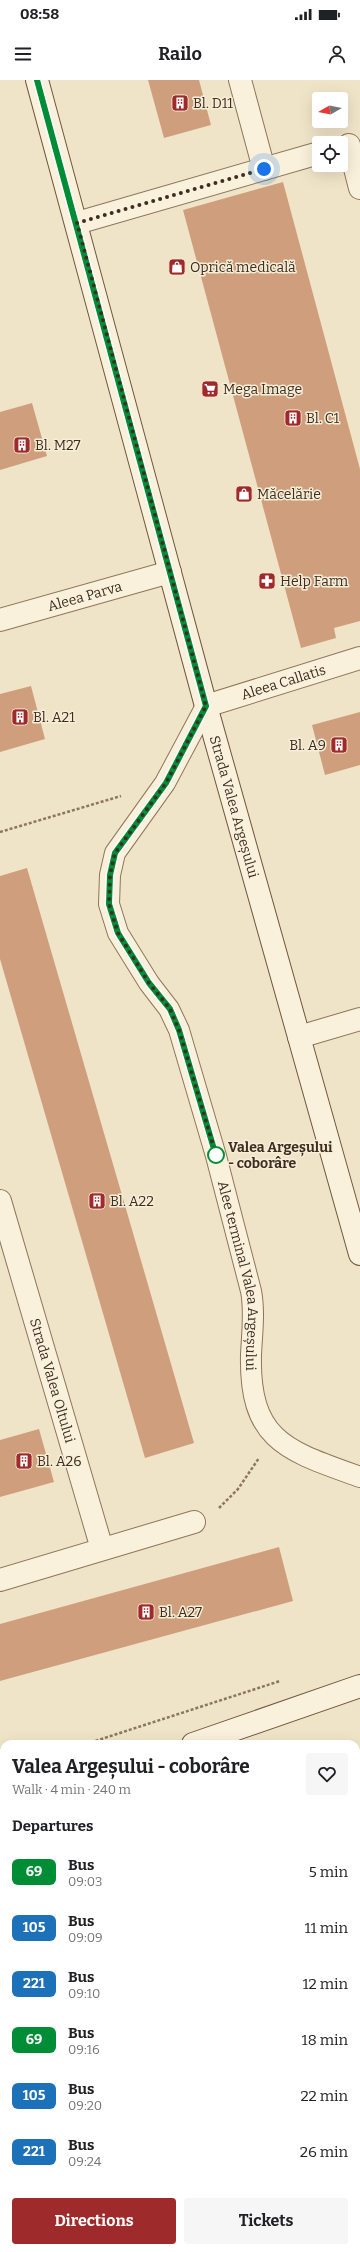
<!DOCTYPE html>
<meta charset="utf-8">
<style>
:root{--surface:#fff;--page:#f6f6f6;--text:#202124;--muted:#757577;--accent:#9e2a2b}
body{margin:0;font-family:Bitter,serif;background:var(--page);color:var(--text);height:100vh;display:flex;flex-direction:column;font-size:15px;white-space:nowrap}
*{box-sizing:border-box;margin:0}
p{font-size:13px;color:var(--muted)}
.icon{flex:none;width:22px;height:22px;fill:none;stroke:currentColor;stroke-width:2;stroke-linecap:round;stroke-linejoin:round}
.map{position:relative;flex:1;overflow:hidden}
.drawer{position:absolute;left:0px;top:1660px;width:360px;height:512px;display:flex;flex-direction:column;background:var(--surface);border-radius:12px 12px 0 0;box-shadow:0 4px 16px #0002}
.drawer>*{flex:none}
.badge{padding:0 8px;border-radius:6px;font-size:14px;line-height:26px}
.needle{width:26px;rotate:261deg}
.controls{position:absolute;left:312px;top:12px;display:grid;gap:8px}
.controls a{display:grid;place-items:center;width:36px;height:36px;border-radius:4px;background:var(--surface);box-shadow:0 4px 16px #0002;font-size:20px}
.you{position:absolute;width:20px;height:20px;margin:-10px;border:3px solid #fff;border-radius:50%;background:#1a73e8;box-shadow:0 0 0 6px #1a73e833}
.map>.badge{position:absolute;translate:-50% -50%;box-shadow:0 0 0 2px #fff}
h2{padding:0 12px;font-size:15px;line-height:36px}
.round{display:grid;place-items:center;flex:none;width:42px;height:42px;border-radius:4px;background:var(--page)}
.overview{display:flex;align-items:center;justify-content:space-between;height:68px;padding:0 12px}
h1{font-size:19px;font-weight:700;line-height:30px}
.action{display:flex;gap:8px;margin-top:auto;padding:8px 12px}
.action a{flex:1;height:46px;border-radius:4px;background:var(--accent);color:#fff;font-size:16px;font-weight:700;line-height:46px;text-align:center}
.action a+a{background:var(--page);color:var(--text)}
ul{padding:0;list-style:none}
li{display:flex;align-items:center;gap:12px;height:56px;padding:0 12px}
li div{flex:1}
li b{display:block;font-size:15px}
li em{font-style:normal}
li .badge{min-width:44px;font-weight:700;text-align:center}
.status{display:flex;justify-content:space-between;align-items:center;height:28px;padding:0 20px;background:var(--surface);direction:ltr}
.status svg{height:11px;fill:currentColor}
header{display:flex;justify-content:space-between;align-items:center;height:52px;padding:0 12px;background:var(--surface);font-size:18px;font-weight:700}
.map>svg:first-child{display:block}
.building{fill:#cf9f7d}
.lines{fill:none;stroke-linecap:round;stroke-linejoin:round}
.lane-casing{stroke:#8d765c;stroke-width:22}
.street-casing{stroke:#8d765c;stroke-width:24}
.secondary-casing{stroke:#6f573f;stroke-width:24}
.path{stroke:#8d765c;stroke-width:2.5;stroke-dasharray:3 2;stroke-linecap:butt}
.lane{stroke:#faf1dc;stroke-width:20}
.street{stroke:#faf1dc;stroke-width:22}
.secondary{stroke:#faf1dc;stroke-width:22}
.line-casing{stroke:#fff;stroke-width:9}
.line{stroke:#008d36;stroke-width:6}
.walk{stroke:#3d2e20;stroke-width:4;stroke-dasharray:0 7.2}
.stop-dot{fill:#fff;stroke:#008d36;stroke-width:2}
.labels{text-anchor:middle;stroke-width:3;stroke-linejoin:round;paint-order:stroke}
.poi-label{font-size:14px;fill:#3d2e20;stroke:#f7eed8;text-anchor:start}
.street-label{font-size:14px;fill:#3d2e20;stroke:#f7eed8}
.stop-label{font-size:14px;font-weight:bold;fill:#3d2e20;stroke:#f7eed8;text-anchor:start}
</style>
<div class="status"><b>08:58</b><svg viewBox="0 0 49 12"><path d="M0 12V9h3v3zM5 12V6h3v6zM10 12V3h3v9zM15 12V0h3v12zM26 1h20v11H26zM47 4h2v5h-2z"/></svg></div>
<header><svg class="icon" aria-label="menu" viewBox="0 0 24 24"><path d="M4 6h16M4 12h16M4 18h16"/></svg>Railo<svg class="icon" aria-label="person" viewBox="0 0 24 24"><circle cx="12" cy="8" r="4"/><path d="M4 21q1-7 8-7t8 7"/></svg></header>
<div class="map">
<svg width="360" height="2172" viewBox="0 0 360 2172">
<rect width="100%" height="100%" fill="#f0e4c8"/>
<path class="building" d="M148,0H199L211,45L164,58Z
M283,102L360,389V541L334,548L336,558L301,568L183,130Z
M32,323L47,376L0,390V332Z
M31,606L45,659L0,672V614Z
M360,632V685L325,695L312,645Z
M27,788L194,1363L145,1378L0,879V796Z
M39,1349L54,1402L0,1417V1360Z
M279,1467L293,1521L0,1601V1544Z"/>
<g class="lines">
<g class="lane-casing">
<g id="lane">
<path id="s1" d="M206,626L165,703L115,773L110,795L109,824L118,853L149,903L169,929L179,950L216,1076L251,1211C255,1232 252,1253 251,1275C249,1362 288,1371 360,1397"/>
</g>
</g>
<g class="street-casing">
<g id="street">
<path d="M240,0L264,89"/>
<path d="M349,65L360,108"/>
<path d="M77,143L319,73"/>
<path id="s2" d="M0,540L170,492"/>
<path id="s3" d="M206,626L360,578"/>
<path d="M299,957L360,939"/>
<path id="s4" d="M0,1121L102,1469"/>
<path d="M0,1500L194,1442"/>
<path d="M179,2168L181,2172"/>
</g>
</g>
<g class="secondary-casing">
<g id="secondary">
<path id="s5" d="M37,0L206,626L360,1174"/>
<path d="M193,1664L360,1606"/>
<path d="M0,1731L4,1730"/>
</g>
</g>
<path class="path" d="M0,752L121,716
M219,1428L238,1409L259,1378
M86,1664L280,1601
M0,1692L4,1691"/>
<use href="#lane" class="lane"/>
<use href="#street" class="street"/>
<use href="#secondary" class="secondary"/>
</g>
<g class="lines">
<g class="line-casing">
<path id="line" d="M37,0L206,626L166,703L115,773L110,795L109,824L118,853L149,903L170,929L179,950L216,1076"/>
</g>
<use href="#line" class="line"/>
<path class="walk" d="M216,1075L179,950L170,929L149,903L118,853L109,824L110,795L115,773L166,703L206,626L77,143L264,89"/>
</g>
<defs>
<g id="building-square" transform="scale(0.9)"><rect x="-9" y="-9" width="18" height="18" rx="4" fill="#9e2a2b" stroke="#f7eed8"/><path d="M-4-6H4V6H1V3H-1V6H-4ZM-2.5-4.3h1.7v1.8h-1.7ZM.8-4.3h1.7v1.8H.8ZM-2.5-1h1.7V.8h-1.7ZM.8-1h1.7V.8H.8Z" fill="#fff"/></g>
<g id="shop-square" transform="scale(0.9)"><rect x="-9" y="-9" width="18" height="18" rx="4" fill="#9e2a2b" stroke="#f7eed8"/><path d="M-5-2.5h2.3a2.7 3.5 0 0 1 5.4 0H5L5.5 6h-11ZM-1.5-2.5h3a1.5 2.3 0 0 0-3 0Z" fill="#fff"/></g>
<g id="supermarket-square" transform="scale(0.9)"><rect x="-9" y="-9" width="18" height="18" rx="4" fill="#9e2a2b" stroke="#f7eed8"/><path d="M-6-5.5h2.5l.6 2H6L4.5 2H-2.5L-4.4-4H-6ZM-1.5 3.2a1.3 1.3 0 1 0 .1 0ZM3 3.2a1.3 1.3 0 1 0 .1 0Z" fill="#fff"/></g>
<g id="pharmacy-square" transform="scale(0.9)"><rect x="-9" y="-9" width="18" height="18" rx="4" fill="#9e2a2b" stroke="#f7eed8"/><path d="M-2-6h4v4h4v4h-4v4h-4v-4h-4v-4h4Z" fill="#fff"/></g>
</defs>
<g fill-rule="evenodd">
<use href="#building-square" x="180" y="23"/>
<use href="#shop-square" x="177" y="187"/>
<use href="#supermarket-square" x="210" y="309"/>
<use href="#building-square" x="293" y="338"/>
<use href="#building-square" x="22" y="365"/>
<use href="#shop-square" x="244" y="414"/>
<use href="#pharmacy-square" x="267" y="501"/>
<use href="#building-square" x="20" y="637"/>
<use href="#building-square" x="339" y="665"/>
<use href="#building-square" x="97" y="1121"/>
<use href="#building-square" x="24" y="1381"/>
<use href="#building-square" x="146" y="1532"/>
</g>
<circle class="stop-dot" cx="216" cy="1075" r="8"/>
<g class="labels">
<g class="poi-label">
<text x="193" y="28">Bl. D11</text>
<text x="190" y="192">Oprică medicală</text>
<text x="223" y="314">Mega Image</text>
<text x="306" y="343">Bl. C1</text>
<text x="35" y="370">Bl. M27</text>
<text x="257" y="419">Măcelărie</text>
<text x="280" y="506">Help Farm</text>
<text x="33" y="642">Bl. A21</text>
<text x="326" y="670" text-anchor="end">Bl. A9</text>
<text x="110" y="1126">Bl. A22</text>
<text x="37" y="1386">Bl. A26</text>
<text x="159" y="1537">Bl. A27</text>
</g>
<g class="street-label">
<text dy="5" stroke="none"><textPath href="#s2" startOffset="88">Aleea Parva</textPath></text>
<text dy="5" stroke="none"><textPath href="#s3" startOffset="81">Aleea Callatis</textPath></text>
<text dy="5" stroke="none"><textPath href="#s5" startOffset="753">Strada Valea Argeșului</textPath></text>
<text dy="5" stroke="none"><textPath href="#s1" startOffset="624">Alee terminal Valea Argeșului</textPath></text>
<text dy="5" stroke="none"><textPath href="#s4" startOffset="187">Strada Valea Oltului</textPath></text>
</g>
<g class="stop-label">
<text x="228" y="1072">Valea Argeșului<tspan x="228" dy="16">- coborâre</tspan></text>
</g>
</g>
</svg>
<div class="controls">
<a><svg class="needle" viewBox="-14 -14 28 28"><path d="M0-13l5 13h-10z" fill="#e53935"/><path d="M0 13l5-13h-10z" fill="#757577"/></svg></a>
<a><svg class="icon" aria-label="locate" viewBox="0 0 24 24"><circle cx="12" cy="12" r="6"/><path d="M12 2v4M12 18v4M2 12h4M18 12h4"/></svg></a>
</div>
<div class="you" style="left:264px;top:89px"></div>
<section class="drawer">
<div class="overview"><div><h1>Valea Argeșului - coborâre</h1><p>Walk · 4 min · 240 m</p></div><a class="round"><svg class="icon" aria-label="heart" viewBox="0 0 24 24"><path d="M12 20l-8-8c-3-5 5-10 8-4 3-6 11-1 8 4z"/></svg></a></div>
<h2>Departures</h2>
<ul>
<li><span class="badge" style="background:#008d36;color:#fff">69</span><div><b>Bus</b><p>09:03</p></div><em>5 min</em></li>
<li><span class="badge" style="background:#1d71b8;color:#fff">105</span><div><b>Bus</b><p>09:09</p></div><em>11 min</em></li>
<li><span class="badge" style="background:#1d71b8;color:#fff">221</span><div><b>Bus</b><p>09:10</p></div><em>12 min</em></li>
<li><span class="badge" style="background:#008d36;color:#fff">69</span><div><b>Bus</b><p>09:16</p></div><em>18 min</em></li>
<li><span class="badge" style="background:#1d71b8;color:#fff">105</span><div><b>Bus</b><p>09:20</p></div><em>22 min</em></li>
<li><span class="badge" style="background:#1d71b8;color:#fff">221</span><div><b>Bus</b><p>09:24</p></div><em>26 min</em></li>
</ul>
<div class="action"><a>Directions</a><a>Tickets</a></div>
</section>
</div>
